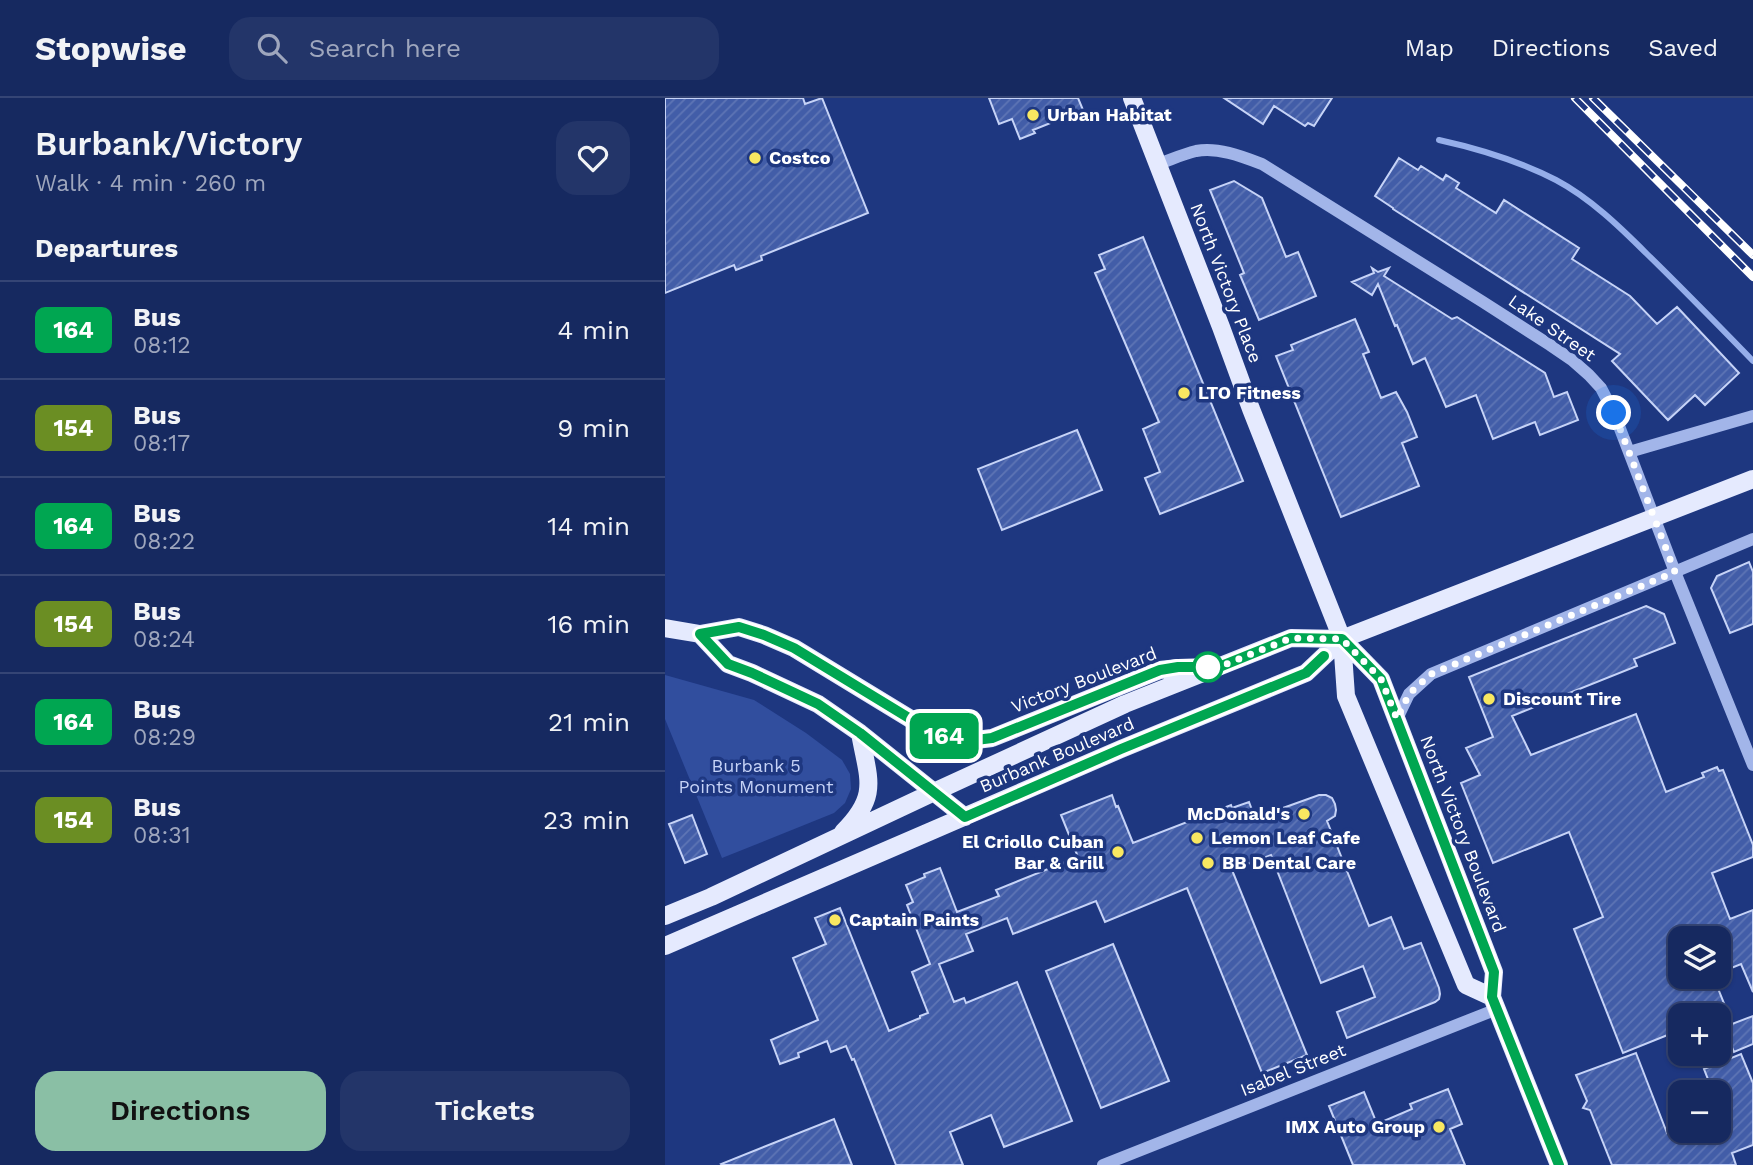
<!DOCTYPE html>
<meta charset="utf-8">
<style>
:root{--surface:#162960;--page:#233569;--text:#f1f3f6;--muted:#9ea6bd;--line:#354575;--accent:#8abfa5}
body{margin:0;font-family:"Work Sans",sans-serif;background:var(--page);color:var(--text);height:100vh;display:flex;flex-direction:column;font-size:26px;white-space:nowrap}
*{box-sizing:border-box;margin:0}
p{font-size:23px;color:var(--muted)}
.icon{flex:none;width:38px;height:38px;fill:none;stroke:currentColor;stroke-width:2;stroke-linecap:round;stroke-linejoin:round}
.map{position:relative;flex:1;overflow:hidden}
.drawer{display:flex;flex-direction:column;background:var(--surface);width:665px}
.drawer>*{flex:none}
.badge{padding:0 14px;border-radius:10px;font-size:24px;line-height:46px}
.tools{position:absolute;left:1003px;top:828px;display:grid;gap:14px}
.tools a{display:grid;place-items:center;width:63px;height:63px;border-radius:14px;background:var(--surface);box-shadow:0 2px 5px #0004,0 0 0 2px var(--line);font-size:35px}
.you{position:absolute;width:35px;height:35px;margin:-18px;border:5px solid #fff;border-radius:50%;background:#1a73e8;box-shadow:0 0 0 10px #1a73e833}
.map>.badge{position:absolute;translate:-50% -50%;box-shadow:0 0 0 4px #fff}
h2{padding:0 35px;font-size:26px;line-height:63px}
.round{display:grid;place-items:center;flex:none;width:74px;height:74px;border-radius:21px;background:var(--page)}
.summary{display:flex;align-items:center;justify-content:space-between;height:119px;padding:0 35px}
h1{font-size:33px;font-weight:600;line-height:52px}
.primary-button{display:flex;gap:14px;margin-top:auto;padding:14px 35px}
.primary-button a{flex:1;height:80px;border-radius:21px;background:var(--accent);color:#111;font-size:28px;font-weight:600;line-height:80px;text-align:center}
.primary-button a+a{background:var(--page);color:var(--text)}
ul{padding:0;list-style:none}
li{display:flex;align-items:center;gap:21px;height:98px;padding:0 35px;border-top:2px solid var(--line)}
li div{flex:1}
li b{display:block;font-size:26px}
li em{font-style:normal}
li .badge{min-width:77px;font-weight:700;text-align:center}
header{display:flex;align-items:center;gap:42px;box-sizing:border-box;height:98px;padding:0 35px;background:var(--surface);border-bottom:2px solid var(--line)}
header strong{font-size:33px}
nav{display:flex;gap:38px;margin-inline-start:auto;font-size:24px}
.search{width:490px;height:63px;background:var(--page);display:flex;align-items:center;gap:18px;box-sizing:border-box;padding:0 24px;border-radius:21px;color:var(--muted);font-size:26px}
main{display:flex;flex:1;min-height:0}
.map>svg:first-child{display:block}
.park{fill:#314e9e}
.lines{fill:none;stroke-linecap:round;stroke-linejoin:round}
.stream{stroke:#95aeea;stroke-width:6}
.building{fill:url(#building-hatch);stroke:#c6d3f7;stroke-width:2}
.minor{stroke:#a2b5e9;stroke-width:12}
.major{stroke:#e5eafe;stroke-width:18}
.rail-casing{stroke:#fff;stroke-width:8}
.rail{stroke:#1e3780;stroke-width:5;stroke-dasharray:16;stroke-linecap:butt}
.line-casing{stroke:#fff;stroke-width:16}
.line{stroke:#00a651;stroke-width:10}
.walk{stroke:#fff;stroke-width:7;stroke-dasharray:0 12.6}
.poi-dot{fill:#f8e761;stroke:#1e3780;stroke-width:2.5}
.stop-dot{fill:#fff;stroke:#00a651;stroke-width:3.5}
.labels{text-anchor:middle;stroke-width:7;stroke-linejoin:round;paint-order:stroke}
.poi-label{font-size:18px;font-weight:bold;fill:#fff;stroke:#1e3780;text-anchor:start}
.street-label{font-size:18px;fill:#fff;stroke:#1e3780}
.park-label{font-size:18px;fill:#c6d3f7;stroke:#1e3780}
</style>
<header>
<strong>Stopwise</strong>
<div class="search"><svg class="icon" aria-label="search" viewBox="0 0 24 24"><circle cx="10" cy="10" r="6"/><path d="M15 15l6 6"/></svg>Search here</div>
<nav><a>Map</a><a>Directions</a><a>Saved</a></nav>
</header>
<main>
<section class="drawer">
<div class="summary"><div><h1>Burbank/Victory</h1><p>Walk · 4 min · 260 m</p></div><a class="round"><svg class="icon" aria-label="heart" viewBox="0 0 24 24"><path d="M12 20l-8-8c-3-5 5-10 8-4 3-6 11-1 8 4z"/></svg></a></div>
<h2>Departures</h2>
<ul>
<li><span class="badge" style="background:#00a651;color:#fff">164</span><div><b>Bus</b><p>08:12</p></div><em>4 min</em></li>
<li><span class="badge" style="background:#6b8e23;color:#fff">154</span><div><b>Bus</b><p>08:17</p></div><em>9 min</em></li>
<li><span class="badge" style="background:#00a651;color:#fff">164</span><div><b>Bus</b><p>08:22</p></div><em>14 min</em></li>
<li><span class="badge" style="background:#6b8e23;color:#fff">154</span><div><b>Bus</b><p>08:24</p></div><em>16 min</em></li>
<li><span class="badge" style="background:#00a651;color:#fff">164</span><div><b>Bus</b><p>08:29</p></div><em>21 min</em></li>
<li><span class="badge" style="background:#6b8e23;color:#fff">154</span><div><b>Bus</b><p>08:31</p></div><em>23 min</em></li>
</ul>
<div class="primary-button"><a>Directions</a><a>Tickets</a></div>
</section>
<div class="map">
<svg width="1088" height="1067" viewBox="0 0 1088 1067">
<defs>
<pattern id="building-hatch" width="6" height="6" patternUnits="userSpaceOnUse" patternTransform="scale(1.75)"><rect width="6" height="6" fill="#425da8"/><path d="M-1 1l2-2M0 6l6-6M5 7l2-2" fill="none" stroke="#5e75b5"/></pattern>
</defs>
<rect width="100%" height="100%" fill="#1e3780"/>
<path class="park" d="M0,577L89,602L141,635L177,662L185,676L186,691L180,705L169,715L57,760L0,621Z"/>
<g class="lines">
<path class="stream" d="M774,42C815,51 854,63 891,82C925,100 955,129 982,156C1018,191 1053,227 1088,263"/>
</g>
<path class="building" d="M0,0H138L140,6L157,0L203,115L96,158L97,162L71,172L69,167L0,195Z
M324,0H413L418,12L368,32L370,35L355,41L347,21L334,26Z
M559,0H667L649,28L643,25L640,28L609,8L598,26Z
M734,60L753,72L756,68L778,82L781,77L794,85L791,90L831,115L839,102L914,150L907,161L965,198L992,226L1012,209L1074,275L1040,307L1030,297L1003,322L947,263L955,256L728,111V110L710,98Z
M569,83L597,100L621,159L633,154L651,198L594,222L575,177L579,175L545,92Z
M478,139L578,383L495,416L480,380L495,374L478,331L494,324L430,175L440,171L434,157Z
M707,170L713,174L724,170L719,178L787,221L792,219L880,275L889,299L902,294L913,322L875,337L870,324L828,341L811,297L781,309L760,260L748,266L732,227L730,228L713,186L707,197L687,184L709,175Z
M690,221L704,254L698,256L716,300L731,294L742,314L752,339L737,345L754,388L676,419L611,258L628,252L626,247Z
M412,332L437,392L337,432L313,371Z
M1084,464L1088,474V526L1065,535L1046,490L1052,478Z
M981,508L999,516L1010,545L969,561L972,568L847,618L866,657L971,616L1001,694L1039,679L1037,675L1052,669L1054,673L1058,672L1088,747V759L1047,775L1065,821L1088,812V894L1076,866L1054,875V840H1015V878H1048L1060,908L1036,917H1015V932L958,955L909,831L938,819L904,734L828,765L796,685L815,677L801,650L828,639L804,579Z
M447,697L451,709L453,708L468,745L566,707L567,710L584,704L590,720L654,697H661L667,700L670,706L671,712L670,718L662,723L704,828L726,819L739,851L756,845L774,890L775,896L774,901L770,904L682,940L672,914L710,899L698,868L656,885L606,757L567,772L642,957L597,975L522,790L440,824L431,803L348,836L342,820L301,836L308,853L274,866L289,904L299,900L301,905L352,884L407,1023L339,1049L326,1017L285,1034L298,1067H231L189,961L187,962L181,948L166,954L162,943L133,955L134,959L115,966L106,942L153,922L128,860L161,846L150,820L175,810L224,933L255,920V918L263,915L247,874L265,866L242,807L248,804L241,787L260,779L259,776L275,770L292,814L334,798L331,792L413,759L396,717Z
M27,717L42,756L20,765L4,726Z
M448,846L504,983L436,1010L381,873Z
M1088,918V946L1069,954L1059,929Z
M971,955L1002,1035L1009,1032H1054V994H1048L1039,971L1076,956L1088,985V1047L1067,1055L1071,1067H947L925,1012L918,1010L922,1003L911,977Z
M783,991L797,1026L785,1031L800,1067H688L664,1008L699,994L712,1026L747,1011L745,1006Z
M169,1021L187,1067H57L56,1066Z"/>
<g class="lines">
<path class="minor" d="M493,66C505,62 518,56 531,53C553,49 576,58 597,66L818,204L885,247L907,262L924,277L936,290L949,315L1010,474L1088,667
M964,354L1088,318
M732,621L744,596L766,576L1088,441
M438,1067L832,911"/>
<path class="major" d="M467,0L556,229L586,311L677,541L681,598L801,887L827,899
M0,530L35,536L74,529L99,537L129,550L262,631L294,642H311L327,640L495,572L513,570L544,569
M35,536L63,566L87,575L153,606L195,635L300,719
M677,541L716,581L829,874L827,899L894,1067
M178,734C215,697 203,681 195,635
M0,818L46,799L269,694L460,606L626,540L677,541L1088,381
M0,848L456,651L641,575L677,541"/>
<g class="rail-casing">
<path id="rail" d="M910,0L1088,179
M928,0L1088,157"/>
</g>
<use href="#rail" class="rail"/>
</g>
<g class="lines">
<g class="line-casing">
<path id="line" d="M659,558L641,575L456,651L300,719L195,635L153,606L87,575L63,566L35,536L74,529L99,537L129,550L262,631L279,638L294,642H311L327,640L495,572L513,569H554L626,540L677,541L716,581L829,874L827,899L894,1067"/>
</g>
<use href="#line" class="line"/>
<path class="walk" d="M543,569H534H554L626,540L677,541L716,581L732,621L744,596L766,576L1010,474L949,315"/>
</g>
<g class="poi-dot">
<circle cx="368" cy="17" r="7"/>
<circle cx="90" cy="60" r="7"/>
<circle cx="519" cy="295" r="7"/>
<circle cx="824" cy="601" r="7"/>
<circle cx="639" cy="716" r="7"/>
<circle cx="532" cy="740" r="7"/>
<circle cx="453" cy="754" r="7"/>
<circle cx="543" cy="765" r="7"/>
<circle cx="170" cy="822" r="7"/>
<circle cx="774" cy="1029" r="7"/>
</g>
<circle class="stop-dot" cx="543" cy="569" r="14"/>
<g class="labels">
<g class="poi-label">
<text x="382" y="23">Urban Habitat</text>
<text x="104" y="66">Costco</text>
<text x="533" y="301">LTO Fitness</text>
<text x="838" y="607">Discount Tire</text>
<text x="625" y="722" text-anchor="end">McDonald's</text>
<text x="546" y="746">Lemon Leaf Cafe</text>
<text x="439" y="750" text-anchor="end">El Criollo Cuban<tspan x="439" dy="21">Bar &amp; Grill</tspan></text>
<text x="557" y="771">BB Dental Care</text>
<text x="184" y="828">Captain Paints</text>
<text x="760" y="1035" text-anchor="end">IMX Auto Group</text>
</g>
<g class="street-label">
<text transform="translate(561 185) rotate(69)" y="6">North Victory Place</text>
<text transform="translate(887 230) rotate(35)" y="6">Lake Street</text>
<text transform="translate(419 582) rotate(-21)" y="6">Victory Boulevard</text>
<text transform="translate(392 657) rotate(-23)" y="6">Burbank Boulevard</text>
<text transform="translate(798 736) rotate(69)" y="6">North Victory Boulevard</text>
<text transform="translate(628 972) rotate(-22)" y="6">Isabel Street</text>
</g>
<g class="park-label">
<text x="91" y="674">Burbank 5<tspan x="91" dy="21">Points Monument</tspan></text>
</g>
</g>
</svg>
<div class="tools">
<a><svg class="icon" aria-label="layers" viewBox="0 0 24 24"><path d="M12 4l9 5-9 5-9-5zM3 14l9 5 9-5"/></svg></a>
<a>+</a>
<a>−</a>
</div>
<div class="you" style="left:949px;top:315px"></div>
<b class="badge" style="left:279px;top:638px;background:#00a651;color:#fff">164</b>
</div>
</main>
